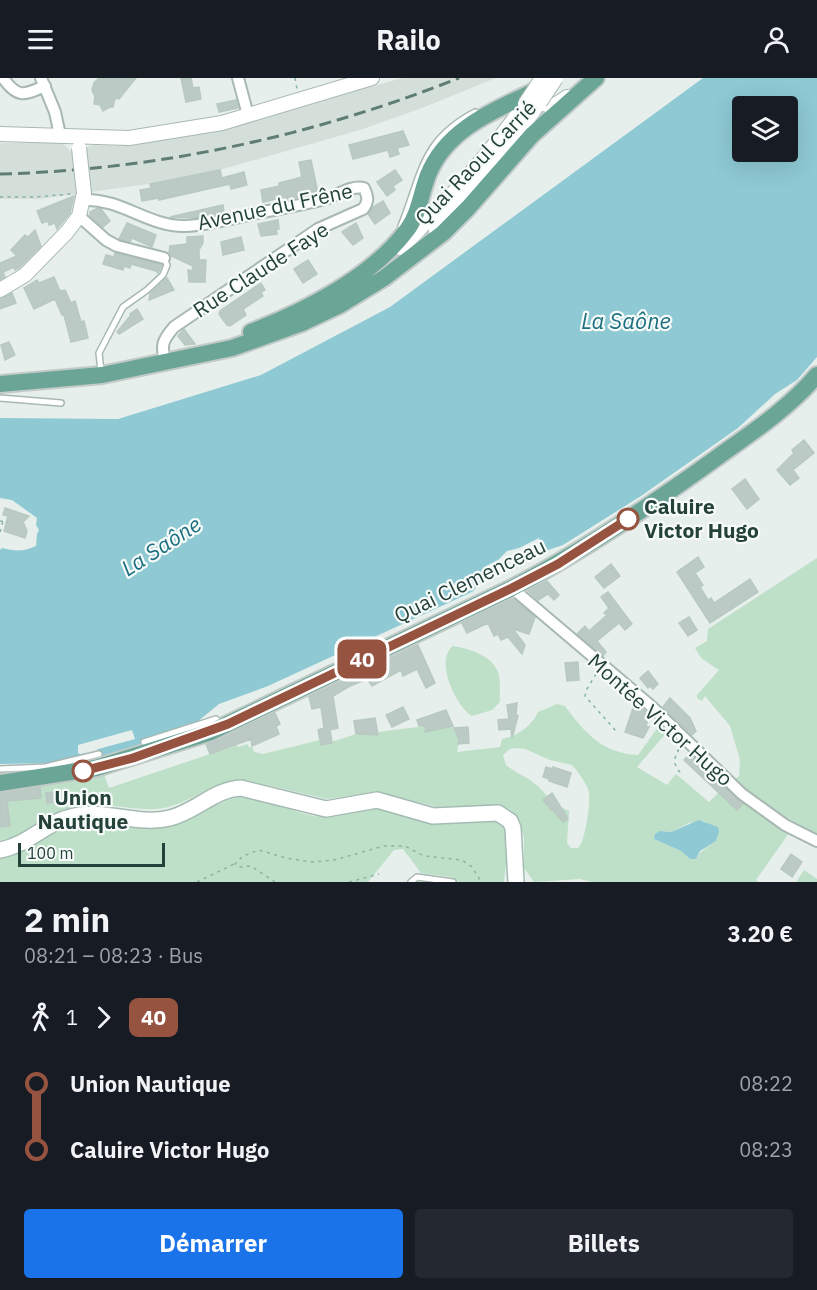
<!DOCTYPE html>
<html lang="fr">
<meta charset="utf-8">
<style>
:root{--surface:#171b24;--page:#242831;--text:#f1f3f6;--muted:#9ea1a6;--accent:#1a73e8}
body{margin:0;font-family:"IBM Plex Sans",sans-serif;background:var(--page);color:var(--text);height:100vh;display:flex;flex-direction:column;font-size:22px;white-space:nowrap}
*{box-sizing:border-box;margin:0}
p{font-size:20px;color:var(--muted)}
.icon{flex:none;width:33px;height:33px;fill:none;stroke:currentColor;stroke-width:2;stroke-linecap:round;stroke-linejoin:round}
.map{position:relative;height:804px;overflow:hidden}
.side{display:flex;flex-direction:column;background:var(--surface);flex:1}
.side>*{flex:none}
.badge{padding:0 12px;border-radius:9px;font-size:21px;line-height:39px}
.fabs{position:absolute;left:732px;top:18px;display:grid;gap:12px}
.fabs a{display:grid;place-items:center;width:66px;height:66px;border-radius:6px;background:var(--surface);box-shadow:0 6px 24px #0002;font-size:30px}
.scale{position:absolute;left:18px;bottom:15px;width:147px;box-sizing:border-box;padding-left:6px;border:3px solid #24423a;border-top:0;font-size:16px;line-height:21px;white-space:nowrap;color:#24423a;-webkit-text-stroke:4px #f7fbf9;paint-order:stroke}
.map>.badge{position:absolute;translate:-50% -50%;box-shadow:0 0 0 3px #fff}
.legs{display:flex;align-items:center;gap:9px;height:66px;padding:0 24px;font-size:20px}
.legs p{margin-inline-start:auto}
.overview{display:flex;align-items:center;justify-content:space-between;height:102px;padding:0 24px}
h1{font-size:33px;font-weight:700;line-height:45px}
.primary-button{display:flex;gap:12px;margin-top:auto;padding:12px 24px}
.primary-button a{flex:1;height:69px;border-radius:6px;background:var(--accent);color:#fff;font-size:24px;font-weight:700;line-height:69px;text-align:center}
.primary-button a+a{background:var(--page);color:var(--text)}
ul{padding:0 24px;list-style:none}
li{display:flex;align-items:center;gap:21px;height:66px;font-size:22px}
li i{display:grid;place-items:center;width:9px;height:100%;margin:0 8px;background:currentColor}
li i::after{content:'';width:15px;height:15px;margin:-8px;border:4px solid;border-radius:50%;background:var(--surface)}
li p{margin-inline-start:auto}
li:first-child i{background:linear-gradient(#0000 50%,currentColor 0)}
li:last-child i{background:linear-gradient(currentColor 50%,#0000 0)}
header{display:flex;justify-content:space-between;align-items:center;height:78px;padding:0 24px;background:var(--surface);font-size:27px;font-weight:700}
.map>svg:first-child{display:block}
.built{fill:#d4dfda}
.green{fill:#bfe0c8;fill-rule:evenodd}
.water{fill:#8ec9d4;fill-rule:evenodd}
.pier{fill:#e6efeb}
.building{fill:#bbcac4;stroke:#b8c9c2;stroke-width:1.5}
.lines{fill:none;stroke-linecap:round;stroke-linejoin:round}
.service-casing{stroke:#a8b8b2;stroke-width:8}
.minor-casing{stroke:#a8b8b2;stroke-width:14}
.tertiary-casing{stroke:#a8b8b2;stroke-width:16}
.secondary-casing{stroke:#a4bbb3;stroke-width:18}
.primary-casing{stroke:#c2cac8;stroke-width:20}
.path{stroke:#86b3a5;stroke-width:1.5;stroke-dasharray:3 4.5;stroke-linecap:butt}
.service{stroke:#fff;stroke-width:5}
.minor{stroke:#fff;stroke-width:10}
.tertiary{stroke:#fff;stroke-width:14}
.secondary{stroke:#fff;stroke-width:15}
.primary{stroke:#6aa596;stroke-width:16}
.rail{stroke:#5f7d75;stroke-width:3;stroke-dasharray:12 6;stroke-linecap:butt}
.tertiary-bridge-casing{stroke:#a8b8b2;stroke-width:16;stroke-linecap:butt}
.tertiary-bridge{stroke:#fff;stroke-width:14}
.line-1-casing{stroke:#fff;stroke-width:14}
.line-1{stroke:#965340;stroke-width:9}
.stop-1-dot{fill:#fff;stroke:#965340;stroke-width:3}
.labels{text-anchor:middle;stroke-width:4.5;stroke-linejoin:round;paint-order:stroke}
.street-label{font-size:21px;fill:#24423a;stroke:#f7fbf9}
.stop-label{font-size:21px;font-weight:bold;fill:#24423a;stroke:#f7fbf9;text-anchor:start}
.water-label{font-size:22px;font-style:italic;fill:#1c6f80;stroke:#f7fbf9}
</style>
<header><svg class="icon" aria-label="menu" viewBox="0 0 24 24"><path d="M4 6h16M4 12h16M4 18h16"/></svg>Railo<svg class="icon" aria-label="person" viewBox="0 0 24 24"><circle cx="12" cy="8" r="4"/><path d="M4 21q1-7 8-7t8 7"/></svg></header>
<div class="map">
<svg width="817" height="804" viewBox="0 0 817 804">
<rect width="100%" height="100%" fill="#e6efeb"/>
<path class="built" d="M402,0H496L422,30L360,52L216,93L156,105L39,121H0V65H63L71,74L93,67L118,68L227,49Z"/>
<path class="green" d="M817,480V756L778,735L734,702L739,698L740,682L730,648L705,618L702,623L697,620V617L719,592L701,580L695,570L707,563L708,551Z
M453,568C467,570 489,577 496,590C502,600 499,613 500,624L492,632L472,638C456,629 434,582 453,568Z
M557,626L565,628C585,655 602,675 638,677L661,645L668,653L637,689L667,707L676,696L709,724L719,714L737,732L745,725L789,755L756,802L758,804H592L580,801L534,804L524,790V761L520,743L511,732L500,727L437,729L377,714L327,721L246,702C214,702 193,724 164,730C137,735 105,722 81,730C54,738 29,761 0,762V712L51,706L104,696L109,710L237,667L238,669L248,666L249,670L252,668L254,674L263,676L320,662L322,667L356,656L377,657L378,654L426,648V654L453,648L459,662L457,674L500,669L502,661C517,658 532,648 538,634ZM515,670L525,671L550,682L572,687C576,691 586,705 588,711C592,721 585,765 578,770H571L567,765L569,733L560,729L550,732L543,722L548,719C532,699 523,700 506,687L503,677L510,671ZM704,743L712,748L718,760C711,769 701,770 696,781H690L681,773L654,761L660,753L671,754L689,745Z
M239,719C265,719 288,733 314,738C338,742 358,729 381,731C401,733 418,744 438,746C454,747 490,736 501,746C513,759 505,788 504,804H459L451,799L421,795L403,771L394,772L368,804H0V780C29,776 48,753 75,746C103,738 129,753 157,750C188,748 210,725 239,719Z
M804,792L817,801V804H796Z"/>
<path class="water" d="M703,0H817V279L797,302L775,316L738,350L641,418L563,467L545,473L539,460L519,470L507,473L498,482L486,488L489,498L472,514L268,608L219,626L197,644L144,661L145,667L100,680L97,671L80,676V678L52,685L0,686V472L2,470C15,473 23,474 36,468L37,456L39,452L36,447L37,440L12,422L0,420V340L118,341L261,297L390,229ZM742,28H788V74H742Z
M699,742L718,749L719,754L716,763L700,773L696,781H690L681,773L654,761L655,756L660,753L671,754Z"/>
<path class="pier" d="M132,652L135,661L80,676L78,675V667Z"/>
<path class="building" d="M99,0H136L119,21L115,20L113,29H110L103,33L100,27L94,26L95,19L92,12L94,5Z
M181,0H191L193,10L199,9L201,21L186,24Z
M236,22L238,30L219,34L217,26Z
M403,53L409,67L397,70L399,76L390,79L388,72L353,81L349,67Z
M311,82L318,115L285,122V119L263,124L261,112L279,108V105L302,99L299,84Z
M220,92L222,100L244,94L247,107L231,111L230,106L159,122V120L142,123L140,112L151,110L150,106Z
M395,92L402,102L393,108L395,112L387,118L377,104Z
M74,118L70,135L57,151L55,145L49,147L48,143L42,145L37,133Z
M383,123L390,135L375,146L368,136L373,129Z
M223,127L224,135L193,140L170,139Z
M98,130L101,131L110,143L103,149L90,138V134Z
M278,142L279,151H276L277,156L261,158L258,146Z
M127,145L156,157L152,169L132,160L130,164L119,161Z
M356,145L363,160L353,167L342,154Z
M35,152L41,168L19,190L15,192L14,189L3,194L5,199L0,202V185L17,178L11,172L25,157L28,159Z
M203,158V165L199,172V182H206L205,204H189L188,192L192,193L193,188L171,178L169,175L170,168L187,166V159Z
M241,159L244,172L223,177L221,164Z
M115,175L162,187L158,195L156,193L131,186L130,190L124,188L123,192L103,186L106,177L114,179Z
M308,182L317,196L303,205L294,191Z
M54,199L60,213L65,212L71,225L75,223L81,244L84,243L88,260L71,264L64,237H62L55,221L34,231L24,210L37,202L39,205Z
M167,200L174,212L149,222L150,216Z
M261,205L265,212L261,214L263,218L243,231L246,237L230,248L227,247L219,236L220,233Z
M12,215L16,225L0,231V221Z
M137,231L143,241L119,256L117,254L131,237L130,236Z
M184,251L195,266L185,267L178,258Z
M9,264L15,277L5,282L1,267Z
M804,362L814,375L793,392L799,400L790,407L777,392L794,375L792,372Z
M745,401L759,421L747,431L732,411Z
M5,430L29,438L23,444L27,453L25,460L4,453L8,438L3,437Z
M698,479L704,489L695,495L703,507L700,509L708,522L711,520L714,525L750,501L758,514L710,545L677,494Z
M611,486L620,498L604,510L595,499Z
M547,503L559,517L554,522L548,516L538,522L528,513Z
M608,514L632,546L625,552L619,545L597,563L606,574L603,578L577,556L585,548L589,553L607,537L604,535L609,530L601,519Z
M513,521L535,539L529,556L513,551L525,567L522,576L508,559L501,562L498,556L494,558L488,545L467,555L462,545Z
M689,539L697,552L688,558L679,545Z
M418,567L435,605L426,610L417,591L403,598L401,592L372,608L367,601L350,608L333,618L338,650L330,652L332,665L321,667L318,652L324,650L321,629L312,631L309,619Z
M578,584L579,602L567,603L565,585Z
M648,593L658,606L653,611L650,608L648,610L640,600Z
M670,620L690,640L696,653L692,657L663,629Z
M635,624L649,637L646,648L649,649L643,660L625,654Z
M517,625L516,637L518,638L512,660L511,651L499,652L498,642L509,641L507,627Z
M403,629L409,641L392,649L386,637Z
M446,632L453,648L425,654L426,648H419L417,642Z
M275,635L280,646L276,648L279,656L252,668L251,661L210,676L206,666Z
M375,640L378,657L356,656L354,643Z
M468,649L469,665L458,666L459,662L454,650Z
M690,676L743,726L737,732L684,682Z
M546,689L553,691V689L571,695L567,709L549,703V701L543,699Z
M40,709L41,720L7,723L10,748L0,749V715Z
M58,714V723L47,725L46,715Z
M552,715L568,741L563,744L552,731L551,732L543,722Z
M791,776L802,784L792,799L781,791Z"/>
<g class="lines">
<g class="service-casing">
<path id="service" d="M401,148C422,97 420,63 475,34
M101,293L99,275L123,229L147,212L163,197L167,187L164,180
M0,320L61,325
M144,664L216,641L220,647
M0,691L45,689L99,676
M411,804L417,799L453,804"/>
</g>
<g class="minor-casing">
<path id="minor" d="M3,0C18,21 24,17 45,8
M41,0L55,34L60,57
M238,0L248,37
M83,122C121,120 149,149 185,148C209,147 234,140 257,135C280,131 302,127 325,121C337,118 351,107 364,110C368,119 369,123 363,131L318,151L174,249C162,263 161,267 165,284
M79,138L106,162L117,168L164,180
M512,510L651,628L742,716L785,747L817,763"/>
</g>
<g class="tertiary-casing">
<path id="tertiary" d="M0,56L129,60L222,45L372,0
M436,153L505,72L540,24C552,31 557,26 567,19
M401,170C446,125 488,78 525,26
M0,212L25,197L67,154L79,138L84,115"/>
</g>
<g class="secondary-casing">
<path id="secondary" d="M0,772C29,767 47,743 74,738C106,731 138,748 170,740C195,734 215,711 241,710L326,731L377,722L433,738L498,735L510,743L513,750L516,804"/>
</g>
<g class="primary-casing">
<path id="primary" d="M251,254C305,233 372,199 407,152C419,136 421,115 428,97C447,49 498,31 541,10
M0,306L102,297L232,270L302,245L340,227L384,200L443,155L468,130L532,57L596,0
M0,705L96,690L211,654L512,510C583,473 650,428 715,381C751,355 788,331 817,297"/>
</g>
<path class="path" d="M295,0L297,11
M0,119H35L71,116
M0,443L8,444
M0,454L3,443
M596,596L587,611L585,618L616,653
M679,671C673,681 673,688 682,696
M197,804L234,786
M275,804L251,788L239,789L235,786L243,778L259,772L286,780L312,784L334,782L384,768H405L424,778L462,782L471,788L479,800V804
M349,804L379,796"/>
<use href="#service" class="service"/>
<use href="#minor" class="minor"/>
<use href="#tertiary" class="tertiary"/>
<use href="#secondary" class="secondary"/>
<use href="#primary" class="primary"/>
<path class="rail" d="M0,96C158,92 313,58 459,0"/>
<g class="tertiary-bridge-casing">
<path id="tertiary-bridge" d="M540,24L556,0
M525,26L542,0
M79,70L84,115"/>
</g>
<use href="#tertiary-bridge" class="tertiary-bridge"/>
</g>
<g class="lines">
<g class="line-1-casing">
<path id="line-1" d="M83,693L133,680L228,646L512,510L558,486L628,441"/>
</g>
<use href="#line-1" class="line-1"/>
</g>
<g class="stop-1-dot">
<circle cx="628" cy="441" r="10"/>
<circle cx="83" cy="693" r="10"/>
</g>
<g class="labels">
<g class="street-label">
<text transform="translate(476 85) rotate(-46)" y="7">Quai Raoul Carrié</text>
<text transform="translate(275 129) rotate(-12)" y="7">Avenue du Frêne</text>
<text transform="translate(261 192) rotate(-33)" y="7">Rue Claude Faye</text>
<text transform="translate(470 503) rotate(-26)" y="7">Quai Clemenceau</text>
<text transform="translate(660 642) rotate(42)" y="7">Montée Victor Hugo</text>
</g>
<g class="stop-label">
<text x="644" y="436">Caluire<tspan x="644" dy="24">Victor Hugo</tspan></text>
<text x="83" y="727" text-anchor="middle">Union<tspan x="83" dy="24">Nautique</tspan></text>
</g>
<g class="water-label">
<text x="626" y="251">La Saône</text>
<text transform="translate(161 468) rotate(-33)" y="8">La Saône</text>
</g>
</g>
</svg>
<div class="fabs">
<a><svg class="icon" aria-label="layers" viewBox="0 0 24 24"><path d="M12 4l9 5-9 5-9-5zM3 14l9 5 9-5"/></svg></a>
</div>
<div class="scale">100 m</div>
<b class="badge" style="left:362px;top:581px;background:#965340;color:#fff">40</b>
</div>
<section class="side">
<div class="overview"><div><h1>2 min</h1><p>08:21 – 08:23 · Bus</p></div><b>3.20 €</b></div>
<div class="legs"><svg class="icon" aria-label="walk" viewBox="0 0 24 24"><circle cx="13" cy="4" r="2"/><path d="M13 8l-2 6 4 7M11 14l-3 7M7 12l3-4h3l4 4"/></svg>1<svg class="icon" aria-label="forward" viewBox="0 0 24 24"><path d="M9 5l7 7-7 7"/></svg><b class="badge" style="background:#965340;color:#fff">40</b></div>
<ul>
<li><i style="color:#965340"></i><b>Union Nautique</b><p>08:22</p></li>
<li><i style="color:#965340"></i><b>Caluire Victor Hugo</b><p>08:23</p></li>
</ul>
<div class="primary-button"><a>Démarrer</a><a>Billets</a></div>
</section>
